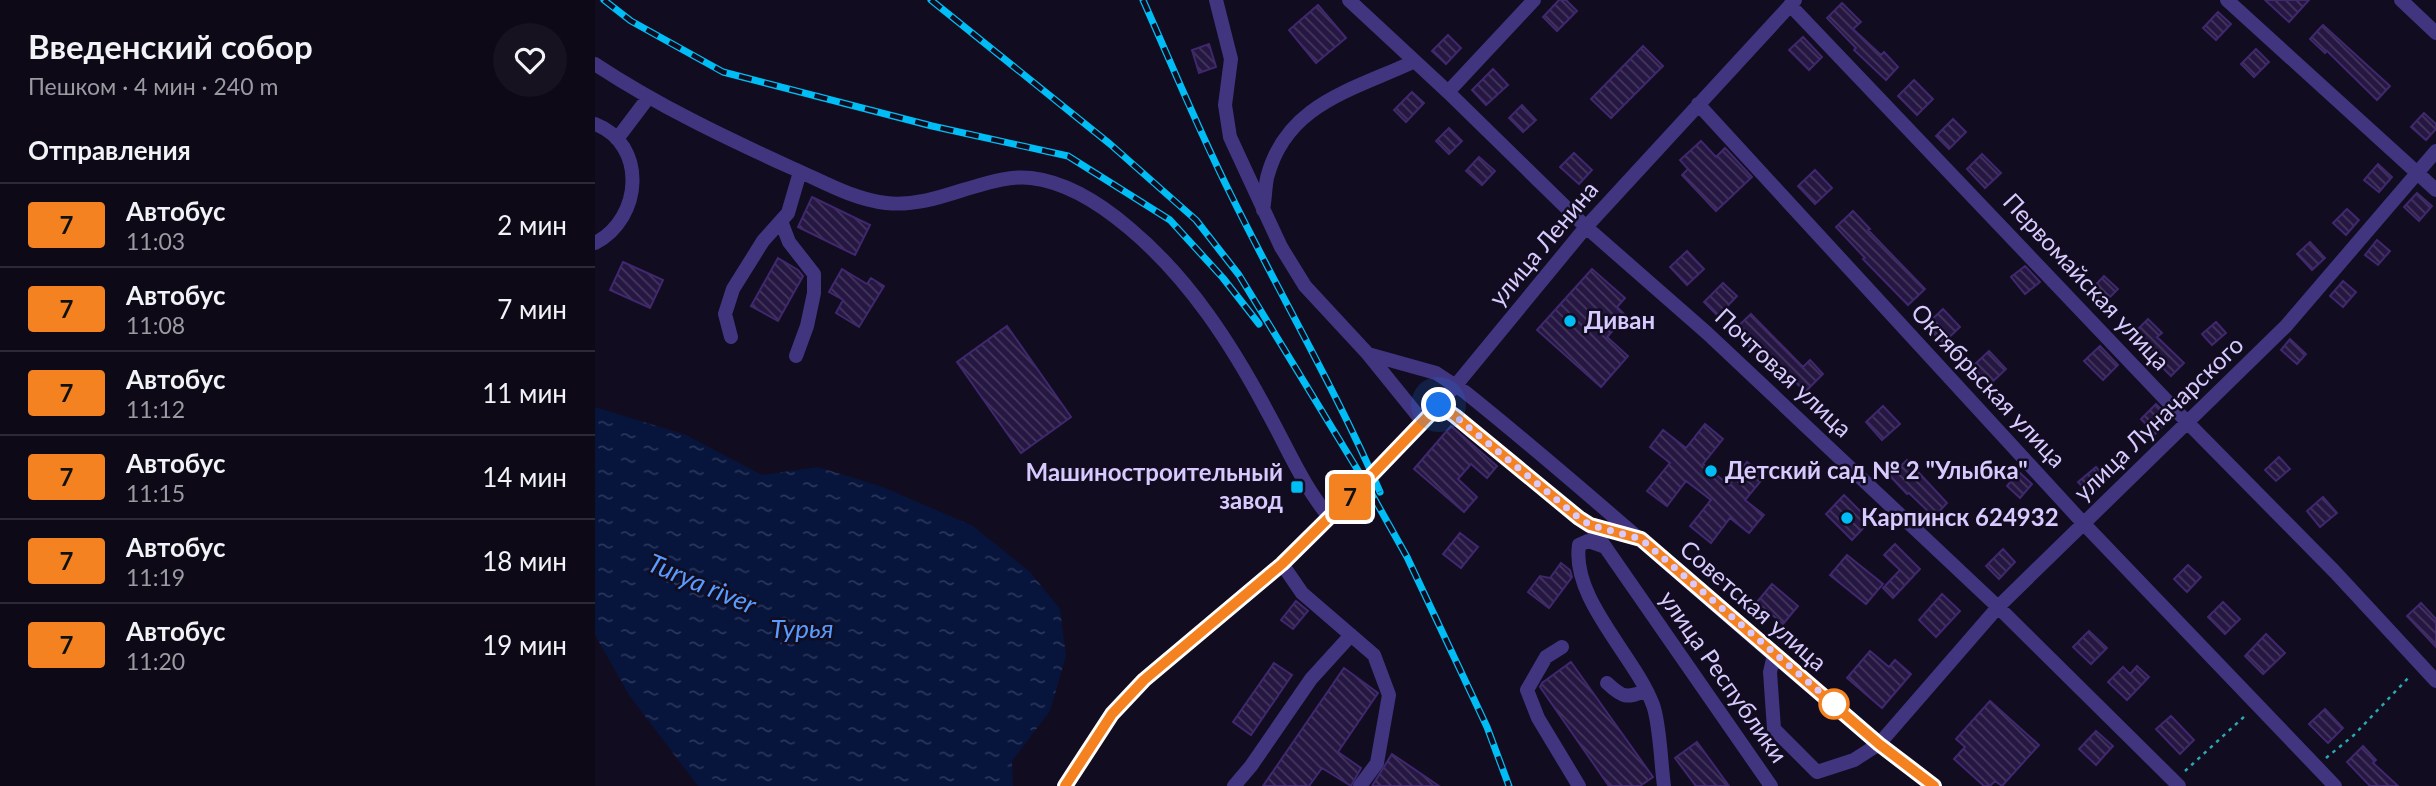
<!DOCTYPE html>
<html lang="ru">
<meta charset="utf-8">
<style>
:root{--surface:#0d0917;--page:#161220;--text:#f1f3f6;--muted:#9a9aa1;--line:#2d2a36}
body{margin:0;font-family:Lato,sans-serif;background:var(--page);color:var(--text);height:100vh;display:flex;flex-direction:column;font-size:26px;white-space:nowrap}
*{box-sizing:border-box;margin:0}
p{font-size:23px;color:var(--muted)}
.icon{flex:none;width:38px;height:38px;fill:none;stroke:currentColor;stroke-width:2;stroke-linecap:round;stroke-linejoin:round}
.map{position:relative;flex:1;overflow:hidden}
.drawer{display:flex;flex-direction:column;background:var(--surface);width:595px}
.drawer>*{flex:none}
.badge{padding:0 14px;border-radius:5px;font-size:24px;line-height:46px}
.you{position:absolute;width:35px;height:35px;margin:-18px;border:5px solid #fff;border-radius:50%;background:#1a73e8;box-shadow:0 0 0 10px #1a73e833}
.map>.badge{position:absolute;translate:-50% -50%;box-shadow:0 0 0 4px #fff}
h2{padding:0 28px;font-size:26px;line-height:63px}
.round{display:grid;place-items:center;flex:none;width:74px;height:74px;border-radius:37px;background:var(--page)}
.headline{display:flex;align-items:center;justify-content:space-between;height:119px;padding:0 28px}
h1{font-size:33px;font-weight:700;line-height:52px}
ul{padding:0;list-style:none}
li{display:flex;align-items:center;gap:21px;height:84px;padding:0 28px;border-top:2px solid var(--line)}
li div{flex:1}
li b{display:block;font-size:26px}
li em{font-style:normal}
li .badge{min-width:77px;font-weight:700;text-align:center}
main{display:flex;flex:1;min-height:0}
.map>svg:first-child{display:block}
.water{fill:url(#water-ripples)}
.building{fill:url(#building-back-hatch);stroke:#3f286d;stroke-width:2}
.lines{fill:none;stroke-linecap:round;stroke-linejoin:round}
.path{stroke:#29aab3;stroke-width:2.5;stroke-dasharray:3.5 5;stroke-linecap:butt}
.minor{stroke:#413580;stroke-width:14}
.rail-casing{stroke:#00bdf5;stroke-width:7}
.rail{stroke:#110c1f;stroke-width:4.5;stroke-dasharray:13;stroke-linecap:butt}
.line-casing{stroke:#fff;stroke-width:16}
.line{stroke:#f58220;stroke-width:10}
.walk{stroke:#d7caff;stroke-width:7;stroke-dasharray:0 12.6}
.poi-dot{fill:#00bdf5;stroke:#110c1f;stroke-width:2.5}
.stop-dot{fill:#fff;stroke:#f58220;stroke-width:3.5}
.labels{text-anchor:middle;stroke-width:5;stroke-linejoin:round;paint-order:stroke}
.street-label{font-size:24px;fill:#d7caff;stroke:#110c1f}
.poi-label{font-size:24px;font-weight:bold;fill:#d7caff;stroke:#110c1f;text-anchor:start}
.water-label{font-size:26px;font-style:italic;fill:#589cff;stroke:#110c1f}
</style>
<main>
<section class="drawer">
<div class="headline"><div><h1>Введенский собор</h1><p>Пешком · 4 мин · 240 m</p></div><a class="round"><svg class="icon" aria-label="heart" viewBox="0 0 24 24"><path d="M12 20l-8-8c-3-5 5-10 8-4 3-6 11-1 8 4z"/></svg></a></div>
<h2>Отправления</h2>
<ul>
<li><span class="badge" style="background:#f58220;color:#111">7</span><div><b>Автобус</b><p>11:03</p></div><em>2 мин</em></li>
<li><span class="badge" style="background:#f58220;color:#111">7</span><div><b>Автобус</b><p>11:08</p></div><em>7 мин</em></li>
<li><span class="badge" style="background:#f58220;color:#111">7</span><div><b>Автобус</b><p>11:12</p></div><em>11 мин</em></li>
<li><span class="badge" style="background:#f58220;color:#111">7</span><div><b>Автобус</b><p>11:15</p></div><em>14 мин</em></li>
<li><span class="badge" style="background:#f58220;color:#111">7</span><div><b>Автобус</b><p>11:19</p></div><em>18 мин</em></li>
<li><span class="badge" style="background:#f58220;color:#111">7</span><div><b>Автобус</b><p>11:20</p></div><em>19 мин</em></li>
</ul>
</section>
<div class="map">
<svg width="1841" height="786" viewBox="0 0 1841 786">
<defs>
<pattern id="water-ripples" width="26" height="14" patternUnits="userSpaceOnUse" patternTransform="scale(1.75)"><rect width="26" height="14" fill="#07143c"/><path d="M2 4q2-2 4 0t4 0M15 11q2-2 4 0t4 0" fill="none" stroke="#2a3559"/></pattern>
<pattern id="building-back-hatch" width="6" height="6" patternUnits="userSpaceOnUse" patternTransform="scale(1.75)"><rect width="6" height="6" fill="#251741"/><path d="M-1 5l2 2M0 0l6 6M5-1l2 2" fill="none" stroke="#44375e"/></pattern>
</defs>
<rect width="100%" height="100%" fill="#110c1f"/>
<path class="water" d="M0,407L91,435L167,475L223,467L288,487L378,526L435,572L465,609L471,656L455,711L417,761L418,786H103L34,695L0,635Z"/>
<path class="building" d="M964,0H971L982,11L962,31L948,17Z
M1670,0H1714L1694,22Z
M1247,3L1266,22L1258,29L1286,55L1289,52L1303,67L1291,80L1259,50L1261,48L1232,18Z
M723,5L751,38L721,63L694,30Z
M1623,12L1636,24L1621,40L1608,28Z
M1728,25L1795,86L1782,100L1732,51L1730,53L1715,39Z
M853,35L866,48L851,64L837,51Z
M1208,37L1227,57L1214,70L1194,50Z
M614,44L621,67L604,73L597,50Z
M1048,46L1068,66L1016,118L996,99Z
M1661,49L1674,62L1659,77L1646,64Z
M898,69L913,85L891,105L877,90Z
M1319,80L1338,99L1322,115L1303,96Z
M817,92L829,103L811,122L799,110Z
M927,105L941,120L928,132L914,118Z
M1829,113L1841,124V129L1831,140L1816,127Z
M1358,119L1371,132L1354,149L1341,136Z
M854,128L867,141L854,154L841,141Z
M1106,141L1121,157L1130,148L1157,177L1121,211L1087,175L1093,169L1085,160Z
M979,153L997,170L984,184L965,167Z
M1387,154L1406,173L1390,188L1372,169Z
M884,157L900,171L887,185L871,171Z
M1783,164L1797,177L1784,192L1769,180Z
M1220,170L1237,188L1220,204L1203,186Z
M1822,193L1837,206L1824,221L1809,207Z
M217,197L275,225L260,255L203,227Z
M1752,209L1764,220L1751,235L1738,223Z
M1258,211L1275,229L1273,230L1330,289L1313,305L1268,259L1270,258L1241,227Z
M1782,240L1795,251L1783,265L1770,255Z
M1715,242L1730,258L1717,270L1702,254Z
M1092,251L1109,269L1092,285L1075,267Z
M183,258L203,270L208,276L183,321L156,306Z
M28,262L68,280L55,308L15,290Z
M1430,266L1445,282L1430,294L1416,277Z
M247,269L272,284L276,278L289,286L264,327L241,313L248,300L234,292Z
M997,269L1030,298L1022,307L1031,316L1012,337L1033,356L1006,387L942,330Z
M1509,276L1523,289L1506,306L1493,293Z
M1748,281L1761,292L1748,307L1735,296Z
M1128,283L1142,296L1123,316L1109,302Z
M1348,309L1365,327L1348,343L1331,325Z
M1156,314L1208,367L1215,360L1228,374L1210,392L1186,367L1183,370L1158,346L1155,348L1139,330Z
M1553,319L1567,333L1562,337L1589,363L1576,376L1536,336Z
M1621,322L1631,333L1617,345L1607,334Z
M412,326L476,417L426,453L362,362Z
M1695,339L1711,354L1702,364L1686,350Z
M1505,346L1523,365L1508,380L1489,361Z
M1394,351L1411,369L1394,385L1377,367Z
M1561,404L1576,419L1560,434L1546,419Z
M1288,406L1305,424L1287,440L1271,422Z
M1110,424L1128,439L1108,464L1134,485L1152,462L1170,476L1150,500L1169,515L1154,533L1135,518L1116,543L1095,526L1116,500L1091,481L1072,506L1052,491L1075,463L1055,447L1068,430L1091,448Z
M856,426L902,466L892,478L876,464L863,479L882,497L869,512L819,469Z
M1684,457L1695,469L1681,481L1670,470Z
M1312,460L1352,503L1339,517L1314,493L1312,494L1295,476Z
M1501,467L1512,479L1495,495L1483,482Z
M1424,472L1437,484L1425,498L1412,486Z
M1249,495L1275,521L1257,540L1231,514Z
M1728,497L1742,513L1725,527L1712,511Z
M865,533L883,547L866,568L848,554Z
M1300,544L1325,569L1298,598L1288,588L1305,570L1289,555Z
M1408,549L1420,562L1404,579L1391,566Z
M1252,555L1288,584L1271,604L1235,575Z
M966,563L975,570L977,577L954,608L933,592L945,576L955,578Z
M1593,565L1606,577L1592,592L1579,579Z
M1177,584L1203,606L1188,624L1162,602Z
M1347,594L1365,611L1341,637L1324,620Z
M701,601L713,611L698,629L686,620Z
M1628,602L1645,619L1630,634L1613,617Z
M1826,603L1841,619V647L1812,616Z
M1494,631L1512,648L1496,664L1478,647Z
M1671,634L1690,653L1668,674L1650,656Z
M1275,651L1294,667L1300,660L1316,674L1287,708L1252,678Z
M976,662L1058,777L1045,786H1014L945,687L947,683Z
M679,663L697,675L656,735L638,722Z
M1542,666L1554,677L1532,700L1513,682L1528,667L1535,674Z
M749,668L783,693L743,752L766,768L756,786L727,768L714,786H668Z
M1395,701L1444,745L1407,786L1400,781L1395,786H1389L1359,759L1370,747L1361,739Z
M1730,709L1748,728L1733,743L1714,724Z
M1576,716L1599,740L1585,754L1561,729Z
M1501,731L1518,746L1501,765L1484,749Z
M1102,742L1134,786H1101L1080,758Z
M1768,746L1781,760L1778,763L1803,786H1775L1752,762Z
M797,754L844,786H777Z"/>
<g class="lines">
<path class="path" d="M1731,758L1759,735L1816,675
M1590,771L1652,714"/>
<path class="minor" d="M621,0L636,59L630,105L635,137L686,247L710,286L773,354L828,422
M754,0L853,92L991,227L1112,333L1403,607L1584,786
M1632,0L1841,190
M1806,0L1841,33
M1195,5L1593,423L1740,572L1841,681
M0,64C62,105 129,137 197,168C227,181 257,199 291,203C318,206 343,198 368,190C389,184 414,175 436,178C471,182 507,205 534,228C594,278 637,345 673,413C693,449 708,486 735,518
M853,92L939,0
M1103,104L1489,524L1740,786
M0,124C52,144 48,218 0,243
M22,139L53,98
M668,210C670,200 670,188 672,178C691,103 759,90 820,61
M186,221L194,242L219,274V293L212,326L201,356
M136,337L130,314L138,289L168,241L193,213L205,172
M773,354L841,373L870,392C1030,520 1177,662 1339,786
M844,405L860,416L984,518L995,525L1041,538
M995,525L1176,786
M1010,547L993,541L984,545C976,599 1040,656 1058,705C1065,724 1066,765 1069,786
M687,564L707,593L779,655L794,695L782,763L765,786
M967,647L951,657L932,690L943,718L984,786
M1179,655L1175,672L1179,729L1222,772L1259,760L1284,744L1403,607L1691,326L1841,151
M1012,683C1028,698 1031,698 1051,691
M470,786L517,714L549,680L687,564L770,482L861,385L991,227L1200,0
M639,786L656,766L716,679L756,635"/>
<g class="rail-casing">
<path id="rail" d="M9,0L36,21L128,72L337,126L473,156L575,220L628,278L664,324
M336,0L515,144L601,220L644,275L770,482L812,557L892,727L914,786
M548,0C577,65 604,131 636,195C685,295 741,390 785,492"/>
</g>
<use href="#rail" class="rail"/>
</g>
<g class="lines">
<g class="line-casing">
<path id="line" d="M470,786L517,714L549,680L687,564L770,482L844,405L860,416L984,518L995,525L1046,539L1284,744L1339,786"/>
</g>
<use href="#line" class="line"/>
<path class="walk" d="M844,405L860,416L984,518L995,525L1046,539L1239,704"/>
</g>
<g class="poi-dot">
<circle cx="975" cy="321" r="7"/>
<circle cx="1116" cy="471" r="7"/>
<rect x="695" y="480" width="14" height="14" rx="3.5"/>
<circle cx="1252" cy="518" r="7"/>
</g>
<circle class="stop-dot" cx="1239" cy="704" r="14"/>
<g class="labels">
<g class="street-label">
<text transform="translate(949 244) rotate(-50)" y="8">улица Ленина</text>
<text transform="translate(1491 282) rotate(47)" y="8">Первомайская улица</text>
<text transform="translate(1188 373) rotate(43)" y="8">Почтовая улица</text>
<text transform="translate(1393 386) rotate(47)" y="8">Октябрьская улица</text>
<text transform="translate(1564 419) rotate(-44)" y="8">улица Луначарского</text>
<text transform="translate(1158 606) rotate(41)" y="8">Советская улица</text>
<text transform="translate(1128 677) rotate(55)" y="8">улица Республики</text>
</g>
<g class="poi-label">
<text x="989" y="329">Диван</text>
<text x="1130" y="479">Детский сад № 2 "Улыбка"</text>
<text x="688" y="481" text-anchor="end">Машиностроительный<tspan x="688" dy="28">завод</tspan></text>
<text x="1266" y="526">Карпинск 624932</text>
</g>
<g class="water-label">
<text transform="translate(107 584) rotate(23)" y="9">Turya river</text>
<text x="207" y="638">Турья</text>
</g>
</g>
</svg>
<div class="you" style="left:844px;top:405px"></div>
<b class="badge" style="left:755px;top:497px;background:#f58220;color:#111">7</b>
</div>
</main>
